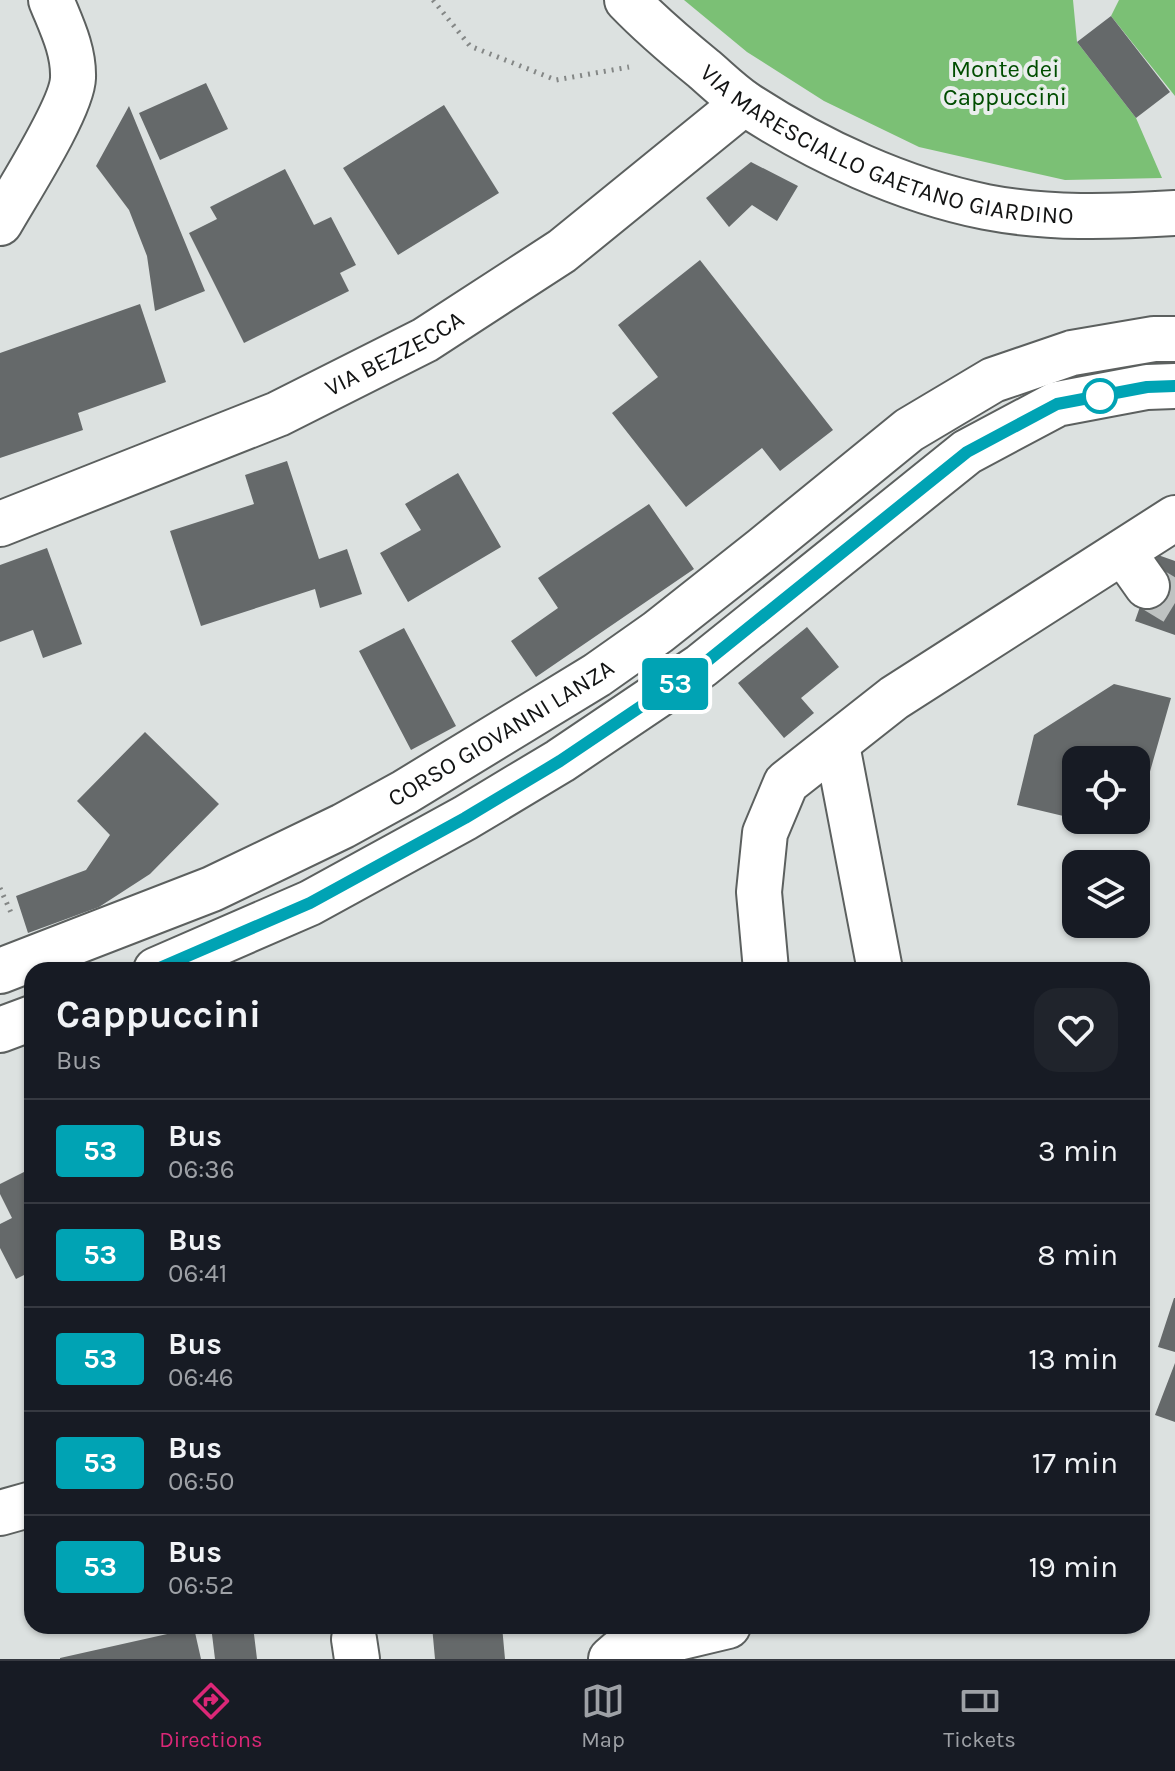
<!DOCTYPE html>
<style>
:root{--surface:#171b24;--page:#20242c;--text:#f1f3f6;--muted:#9ea1a6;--line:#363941;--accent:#db2777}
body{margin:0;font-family:Karla,sans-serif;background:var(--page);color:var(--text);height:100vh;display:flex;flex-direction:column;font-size:30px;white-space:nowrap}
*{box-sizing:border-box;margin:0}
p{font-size:26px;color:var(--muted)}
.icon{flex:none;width:44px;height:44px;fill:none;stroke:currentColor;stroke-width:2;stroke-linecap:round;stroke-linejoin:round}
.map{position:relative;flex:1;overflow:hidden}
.drawer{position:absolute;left:24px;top:962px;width:1126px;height:672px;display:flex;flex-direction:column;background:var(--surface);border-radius:24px;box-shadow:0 2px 6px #0004}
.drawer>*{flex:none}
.badge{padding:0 16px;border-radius:6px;font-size:28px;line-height:52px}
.tools{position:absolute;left:1062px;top:746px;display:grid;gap:16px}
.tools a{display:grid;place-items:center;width:88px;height:88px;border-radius:16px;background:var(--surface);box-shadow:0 2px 6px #0004;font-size:40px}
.map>.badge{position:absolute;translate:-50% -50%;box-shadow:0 0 0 4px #fff}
.round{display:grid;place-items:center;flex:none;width:84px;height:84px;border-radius:24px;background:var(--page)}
.overview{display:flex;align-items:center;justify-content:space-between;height:136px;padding:0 32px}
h1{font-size:38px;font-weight:700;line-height:60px}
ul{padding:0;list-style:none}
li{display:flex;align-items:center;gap:24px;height:104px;padding:0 32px;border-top:2px solid var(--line)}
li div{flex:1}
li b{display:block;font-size:30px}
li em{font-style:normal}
li .badge{min-width:88px;font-weight:700;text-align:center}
.tabs{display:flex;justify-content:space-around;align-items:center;height:112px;border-top:2px solid var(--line);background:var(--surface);font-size:22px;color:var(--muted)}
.tabs a{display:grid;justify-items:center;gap:4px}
.tabs .current{color:var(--accent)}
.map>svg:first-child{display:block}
.forest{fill:#7bc075}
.building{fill:#65696a}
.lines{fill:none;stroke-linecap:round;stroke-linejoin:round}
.minor-tunnel{stroke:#bec2c1;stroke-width:44;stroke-dasharray:44 22;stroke-linecap:butt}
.minor-casing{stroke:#5c605f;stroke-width:48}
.path{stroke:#848786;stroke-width:5;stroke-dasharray:2 6;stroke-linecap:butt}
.minor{stroke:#fff;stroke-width:44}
.line-casing{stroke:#fff;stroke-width:18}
.line{stroke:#00a3b4;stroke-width:12}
.stop-dot{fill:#fff;stroke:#00a3b4;stroke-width:4}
.labels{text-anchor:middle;stroke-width:8;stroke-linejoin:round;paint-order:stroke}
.park-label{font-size:24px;fill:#004d00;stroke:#eaeeed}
.street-label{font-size:24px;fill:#131414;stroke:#eaeeed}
</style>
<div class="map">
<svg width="1175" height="1659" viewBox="0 0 1175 1659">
<rect width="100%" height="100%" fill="#dce1e0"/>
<path class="forest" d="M684,0H1073L1077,42L1136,118L1162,178L1065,180L919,147L824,101L747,52Z
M1119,0H1175V96L1111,16Z"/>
<path class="building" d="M1111,16L1170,92L1136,118L1077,42Z
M206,83L228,129L160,160L139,113Z
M444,105L499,193L398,255L343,168Z
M129,106L205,291L155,311L147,256L129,210L96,166Z
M751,162L798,186L777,221L752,205L729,227L706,198Z
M285,169L314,225L331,217L356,265L340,273L349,291L244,343L189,233L217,219L210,207Z
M700,260L833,430L780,471L762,448L686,507L612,413L658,377L618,325Z
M140,304L166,382L78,413L83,430L0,458V353Z
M287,461L319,559L347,549L362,594L320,608L315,589L201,626L170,531L254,504L245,475Z
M458,473L501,547L408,602L380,553L421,530L405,504Z
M649,504L694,569L536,677L511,641L558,608L538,578Z
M47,548L82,644L43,658L33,630L0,642V565Z
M1158,555L1175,561V635L1135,621Z
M807,627L839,667L801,698L814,713L784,738L738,683Z
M404,628L456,726L411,750L359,651Z
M1114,684L1171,698L1137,817L1136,760H1076V819L1017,805L1034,735Z
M145,732L219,804L150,874L99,907L28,933L16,896L86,870L110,835L77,801Z
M1085,820H1136L1132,832Z
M32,1168V1285L26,1274L16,1279L0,1248V1224L12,1218L0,1194V1184Z
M1174,1298H1175V1352L1158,1347Z
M1175,1363V1422L1155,1415Z
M211,1626H253L257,1659H215Z
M432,1626H502L505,1659H435Z
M194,1628L201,1659H60V1658Z"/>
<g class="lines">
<path class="minor-tunnel" d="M1147,586L1175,603"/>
<g class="minor-casing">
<g id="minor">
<path id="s1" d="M627,0C651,25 677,47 704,69C718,81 731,94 746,104C818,151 902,190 986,207C1048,219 1112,217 1175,213"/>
<path d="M0,223C17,193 72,108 73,78C74,50 61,25 51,0"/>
<path id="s2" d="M0,524L278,414L425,340L562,251L744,103"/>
<path d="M1123,552L1147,586"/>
<path d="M837,745L880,970"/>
<path d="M156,970L310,903L465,818L560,761L701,666L967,452L1057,404L1147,387L1175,386"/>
<path d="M766,970L759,892L765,833L786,783L894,698L1175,518"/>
<path id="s3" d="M0,971L212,889L343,826L405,792L597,675L658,632L763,549L909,430L993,380L1072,353L1154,339H1175"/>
<path d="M0,1030L32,1018"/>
<path d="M0,1513L32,1504"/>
<path d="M354,1639L357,1659"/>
<path d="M611,1659L619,1652L728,1626"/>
</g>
</g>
<path class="path" d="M433,0L470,46L556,80L629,67
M0,888L13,917"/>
<use href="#minor" class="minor"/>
</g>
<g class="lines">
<g class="line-casing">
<path id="line" d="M155,970L310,903L465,818L560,761L701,666L967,452L1057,404L1147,387L1175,386"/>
</g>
<use href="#line" class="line"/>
</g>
<circle class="stop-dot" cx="1100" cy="396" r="16"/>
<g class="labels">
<g class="park-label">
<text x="1005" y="77">Monte dei<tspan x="1005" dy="28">Cappuccini</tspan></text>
</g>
<g class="street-label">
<text dy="8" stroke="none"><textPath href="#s1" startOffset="306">VIA MARESCIALLO GAETANO GIARDINO</textPath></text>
<text dy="8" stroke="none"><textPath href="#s2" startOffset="430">VIA BEZZECCA</textPath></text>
<text dy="8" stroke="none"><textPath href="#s3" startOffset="556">CORSO GIOVANNI LANZA</textPath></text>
</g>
</g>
</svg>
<div class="tools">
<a><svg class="icon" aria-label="locate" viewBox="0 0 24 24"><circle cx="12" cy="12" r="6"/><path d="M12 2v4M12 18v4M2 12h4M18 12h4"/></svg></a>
<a><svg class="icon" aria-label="layers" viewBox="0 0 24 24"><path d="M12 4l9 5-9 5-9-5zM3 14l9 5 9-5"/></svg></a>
</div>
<b class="badge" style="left:675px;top:684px;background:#00a3b4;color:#fff">53</b>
<section class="drawer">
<div class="overview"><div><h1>Cappuccini</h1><p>Bus</p></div><a class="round"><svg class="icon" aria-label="heart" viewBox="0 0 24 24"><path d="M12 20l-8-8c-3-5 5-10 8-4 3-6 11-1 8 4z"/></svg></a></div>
<ul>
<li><span class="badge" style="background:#00a3b4;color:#fff">53</span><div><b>Bus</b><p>06:36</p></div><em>3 min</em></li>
<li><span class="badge" style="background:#00a3b4;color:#fff">53</span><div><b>Bus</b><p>06:41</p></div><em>8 min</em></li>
<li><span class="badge" style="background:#00a3b4;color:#fff">53</span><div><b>Bus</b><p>06:46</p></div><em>13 min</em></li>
<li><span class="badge" style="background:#00a3b4;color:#fff">53</span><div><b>Bus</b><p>06:50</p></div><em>17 min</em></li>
<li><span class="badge" style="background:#00a3b4;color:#fff">53</span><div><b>Bus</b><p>06:52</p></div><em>19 min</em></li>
</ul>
</section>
</div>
<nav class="tabs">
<a class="current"><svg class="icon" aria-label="directions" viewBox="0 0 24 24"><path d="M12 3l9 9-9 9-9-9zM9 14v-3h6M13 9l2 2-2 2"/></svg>Directions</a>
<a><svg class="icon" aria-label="map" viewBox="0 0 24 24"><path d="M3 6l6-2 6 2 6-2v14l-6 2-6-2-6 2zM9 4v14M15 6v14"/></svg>Map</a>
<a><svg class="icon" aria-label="tickets" viewBox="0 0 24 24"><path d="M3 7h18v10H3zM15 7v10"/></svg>Tickets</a>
</nav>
